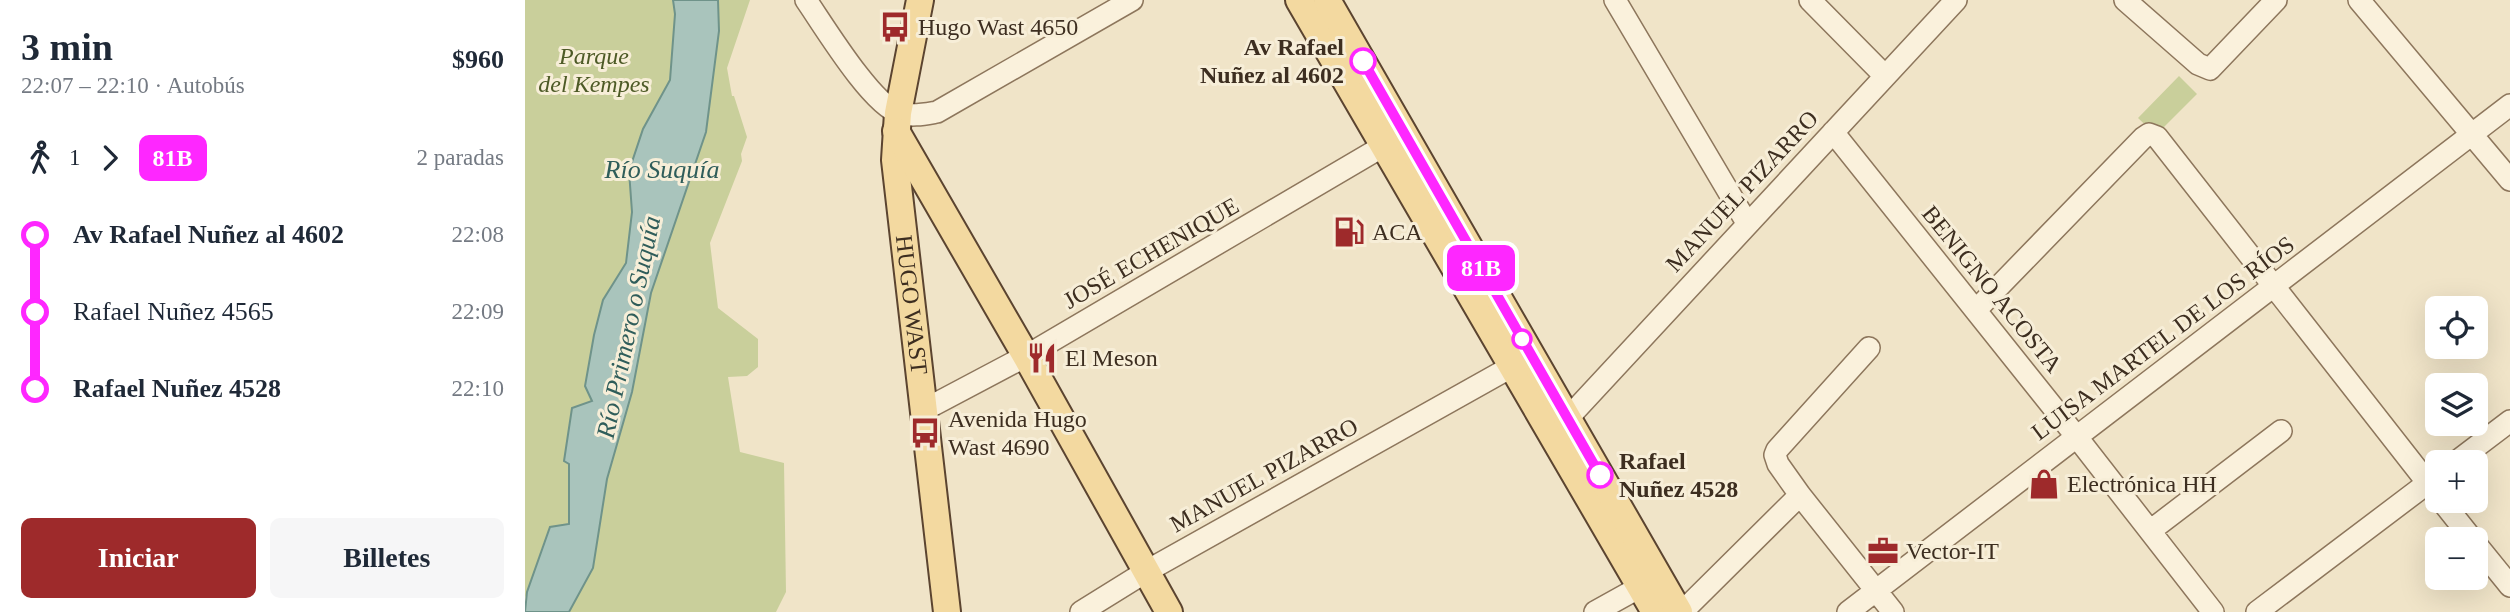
<!DOCTYPE html>
<html lang="es">
<meta charset="utf-8">
<style>
:root{--surface:#fff;--page:#f6f6f7;--text:#1f2937;--muted:#747a83;--accent:#9e2a2b}
body{margin:0;font-family:"Times New Roman",serif;background:var(--page);color:var(--text);height:100vh;display:flex;flex-direction:column;font-size:26px;white-space:nowrap}
*{box-sizing:border-box;margin:0}
p{font-size:23px;color:var(--muted)}
.icon{flex:none;width:38px;height:38px;fill:none;stroke:currentColor;stroke-width:2;stroke-linecap:round;stroke-linejoin:round}
.map{position:relative;flex:1;overflow:hidden}
.sheet{display:flex;flex-direction:column;background:var(--surface);width:525px}
.sheet>*{flex:none}
.badge{padding:0 14px;border-radius:10px;font-size:24px;line-height:46px}
.tools{position:absolute;left:1900px;top:296px;display:grid;gap:14px}
.tools a{display:grid;place-items:center;width:63px;height:63px;border-radius:10px;background:var(--surface);box-shadow:0 7px 28px #0002;font-size:35px}
.map>.badge{position:absolute;translate:-50% -50%;box-shadow:0 0 0 4px #fff}
.legs{display:flex;align-items:center;gap:10px;height:77px;padding:0 21px;font-size:23px}
.legs p{margin-inline-start:auto}
.head{display:flex;align-items:center;justify-content:space-between;height:119px;padding:0 21px}
h1{font-size:38px;font-weight:700;line-height:52px}
.primary-button{display:flex;gap:14px;margin-top:auto;padding:14px 21px}
.primary-button a{flex:1;height:80px;border-radius:10px;background:var(--accent);color:#fff;font-size:28px;font-weight:700;line-height:80px;text-align:center}
.primary-button a+a{background:var(--page);color:var(--text)}
ul{padding:0 21px;list-style:none}
li{display:flex;align-items:center;gap:24px;height:77px;font-size:26px}
li i{display:grid;place-items:center;width:10px;height:100%;margin:0 9px;background:currentColor}
li i::after{content:'';width:18px;height:18px;margin:-9px;border:5px solid;border-radius:50%;background:var(--surface)}
li p{margin-inline-start:auto}
li:first-child i{background:linear-gradient(#0000 50%,currentColor 0)}
li:last-child i{background:linear-gradient(currentColor 50%,#0000 0)}
main{display:flex;flex:1;min-height:0}
.map>svg:first-child{display:block}
.green{fill:#c9cf9b}
.water{fill:#a9c4bc;stroke:#6f938a;stroke-width:2}
.lines{fill:none;stroke-linecap:round;stroke-linejoin:round}
.minor-casing{stroke:#8d765c;stroke-width:24}
.major-casing{stroke:#5b4430;stroke-width:30}
.minor{stroke:#faf1dc;stroke-width:21}
.major{stroke:#f3d9a0;stroke-width:26}
.line-1-casing{stroke:#fff;stroke-width:16}
.line-1{stroke:#fe27ff;stroke-width:10}
.stop-1-dot{fill:#fff;stroke:#fe27ff;stroke-width:3.5}
.labels{text-anchor:middle;stroke-width:6;stroke-linejoin:round;paint-order:stroke}
.poi-label{font-size:24px;fill:#3d2e20;stroke:#f7eed8;text-anchor:start}
.stop-label{font-size:24px;font-weight:bold;fill:#3d2e20;stroke:#f7eed8;text-anchor:end}
.park-label{font-size:24px;font-style:italic;fill:#4d5a26;stroke:#f7eed8}
.street-label{font-size:24px;fill:#3d2e20;stroke:#f7eed8}
.water-label{font-size:26px;font-style:italic;fill:#2f5d5a;stroke:#f7eed8}
</style>
<main>
<section class="sheet">
<div class="head"><div><h1>3 min</h1><p>22:07 – 22:10 · Autobús</p></div><b>$960</b></div>
<div class="legs"><svg class="icon" aria-label="walk" viewBox="0 0 24 24"><circle cx="13" cy="4" r="2"/><path d="M13 8l-2 6 4 7M11 14l-3 7M7 12l3-4h3l4 4"/></svg>1<svg class="icon" aria-label="forward" viewBox="0 0 24 24"><path d="M9 5l7 7-7 7"/></svg><b class="badge" style="background:#fe27ff;color:#fff">81B</b><p>2 paradas</p></div>
<ul>
<li><i style="color:#fe27ff"></i><b>Av Rafael Nuñez al 4602</b><p>22:08</p></li>
<li><i style="color:#fe27ff"></i><span>Rafael Nuñez 4565</span><p>22:09</p></li>
<li><i style="color:#fe27ff"></i><b>Rafael Nuñez 4528</b><p>22:10</p></li>
</ul>
<div class="primary-button"><a>Iniciar</a><a>Billetes</a></div>
</section>
<div class="map">
<svg width="1985" height="612" viewBox="0 0 1985 612">
<rect width="100%" height="100%" fill="#f0e4c8"/>
<path class="green" d="M0,0H148L150,14L146,81L118,129L104,171L107,212L101,264L78,300L67,401L47,408L39,460L44,464V525L19,542L0,598Z
M193,0H225L202,68L207,96H209L222,137L216,154L217,161L185,243L193,308L233,339V367L222,376L203,377L215,452L259,463L261,592L251,612H44L68,568L82,479L107,392L126,293L181,132L194,31Z
M1654,76L1672,94L1631,135L1613,118Z"/>
<path class="water" d="M148,0H193L194,31L181,132L126,293L107,392L82,479L68,568L44,612H0L2,592L25,527L44,524V464L39,461L47,408L67,401L60,386L69,335L78,300L101,263L107,212L104,171L118,129L145,80L150,14Z"/>
<g class="lines">
<g class="minor-casing">
<path id="minor" d="M281,0C299,26 346,104 374,113C386,117 400,114 412,112L607,0
M1090,0L1222,223
M1285,0L1360,76
M1600,0L1673,64L1685,69L1751,0
M1834,0L1985,180
M1308,132L1551,436L1688,612
M1451,310L1618,138L1624,134L1632,137L1913,496
M1344,348L1252,450L1250,455L1253,464L1275,495L1368,612
M397,411L501,356L872,138
M1043,418L1431,0
M1931,462L1985,421
M1916,500L1947,539
M1625,531L1756,431
M1951,544L1985,586
M556,612L622,571L986,367
M1070,612L1115,587
M1157,612L1275,495
M1323,612L1985,105
M1732,612L1912,476"/>
</g>
<g class="major-casing">
<g id="major">
<path id="s1" d="M395,0L373,113L370,160L422,612"/>
<path d="M774,0L1130,612"/>
<path d="M802,0L1154,612"/>
<path d="M371,131L501,356L644,612"/>
</g>
</g>
<use href="#minor" class="minor"/>
<use href="#major" class="major"/>
</g>
<g class="lines">
<g class="line-1-casing">
<path id="line-1" d="M838,61L1075,475"/>
</g>
<use href="#line-1" class="line-1"/>
</g>
<defs>
<g id="bus-bare" transform="scale(2.415)"><path d="M-5-6H5V4H4V6H2V4H-2V6H-4V4H-5ZM-3.5-4V0h7V-4ZM-3.5 1.2v1.5H-2V1.2ZM2 1.2v1.5H3.5V1.2Z" fill="#9e2a2b" stroke="#f7eed8" stroke-width="2.5" paint-order="stroke"/></g>
<g id="fuel-bare" transform="scale(2.415)"><path d="M-5.5-6h7V0h2V4h1.3V-2.5L3-4.5l.8-.8L6-3V5H2.5V1h-1V6h-7ZM-4.2-4.7v3.2H.2V-4.7Z" fill="#9e2a2b" stroke="#f7eed8" stroke-width="2.5" paint-order="stroke"/></g>
<g id="restaurant-bare" transform="scale(2.415)"><path d="M-5-6h1v4h1v-4h1v4h1v-4h1v5L-1.5 .5V6h-2V.5L-5-1ZM5-6V6H3V1.5H1.5Q1.5-4 5-6Z" fill="#9e2a2b" stroke="#f7eed8" stroke-width="2.5" paint-order="stroke"/></g>
<g id="shop-bare" transform="scale(2.415)"><path d="M-5-2.5h2.3a2.7 3.5 0 0 1 5.4 0H5L5.5 6h-11ZM-1.5-2.5h3a1.5 2.3 0 0 0-3 0Z" fill="#9e2a2b" stroke="#f7eed8" stroke-width="2.5" paint-order="stroke"/></g>
<g id="office-bare" transform="scale(2.415)"><path d="M-6-3h4V-5.5h4V-3h4V5H-6ZM-1-4.5V-3h2v-1.5ZM-6 0V1H6V0Z" fill="#9e2a2b" stroke="#f7eed8" stroke-width="2.5" paint-order="stroke"/></g>
</defs>
<g fill-rule="evenodd">
<use href="#bus-bare" x="370" y="27"/>
<use href="#fuel-bare" x="824" y="232"/>
<use href="#restaurant-bare" x="517" y="358"/>
<use href="#bus-bare" x="400" y="433"/>
<use href="#shop-bare" x="1519" y="484"/>
<use href="#office-bare" x="1358" y="551"/>
</g>
<g class="stop-1-dot">
<circle cx="838" cy="61" r="12"/>
<circle cx="997" cy="339" r="9"/>
<circle cx="1075" cy="475" r="12"/>
</g>
<g class="labels">
<g class="poi-label">
<text x="393" y="35">Hugo Wast 4650</text>
<text x="847" y="240">ACA</text>
<text x="540" y="366">El Meson</text>
<text x="423" y="427">Avenida Hugo<tspan x="423" dy="28">Wast 4690</tspan></text>
<text x="1542" y="492">Electrónica HH</text>
<text x="1381" y="559">Vector-IT</text>
</g>
<g class="stop-label">
<text x="819" y="55">Av Rafael<tspan x="819" dy="28">Nuñez al 4602</tspan></text>
<text x="1094" y="469" text-anchor="start">Rafael<tspan x="1094" dy="28">Nuñez 4528</tspan></text>
</g>
<g class="park-label">
<text x="69" y="64">Parque<tspan x="69" dy="28">del Kempes</tspan></text>
</g>
<g class="street-label">
<text transform="translate(1217 191) rotate(-47)" y="8">MANUEL PIZARRO</text>
<text transform="translate(626 253) rotate(-30)" y="8">JOSÉ ECHENIQUE</text>
<text transform="translate(1467 289) rotate(51)" y="8">BENIGNO ACOSTA</text>
<text dy="8" stroke="none"><textPath href="#s1" startOffset="308">HUGO WAST</textPath></text>
<text transform="translate(1638 338) rotate(-37)" y="8">LUISA MARTEL DE LOS RÍOS</text>
<text transform="translate(739 475) rotate(-29)" y="8">MANUEL PIZARRO</text>
</g>
<g class="water-label">
<text x="137" y="178">Río Suquía</text>
<text transform="translate(103 327) rotate(-78)" y="9">Río Primero o Suquía</text>
</g>
</g>
</svg>
<div class="tools">
<a><svg class="icon" aria-label="locate" viewBox="0 0 24 24"><circle cx="12" cy="12" r="6"/><path d="M12 2v4M12 18v4M2 12h4M18 12h4"/></svg></a>
<a><svg class="icon" aria-label="layers" viewBox="0 0 24 24"><path d="M12 4l9 5-9 5-9-5zM3 14l9 5 9-5"/></svg></a>
<a>+</a>
<a>−</a>
</div>
<b class="badge" style="left:956px;top:268px;background:#fe27ff;color:#fff">81B</b>
</div>
</main>
